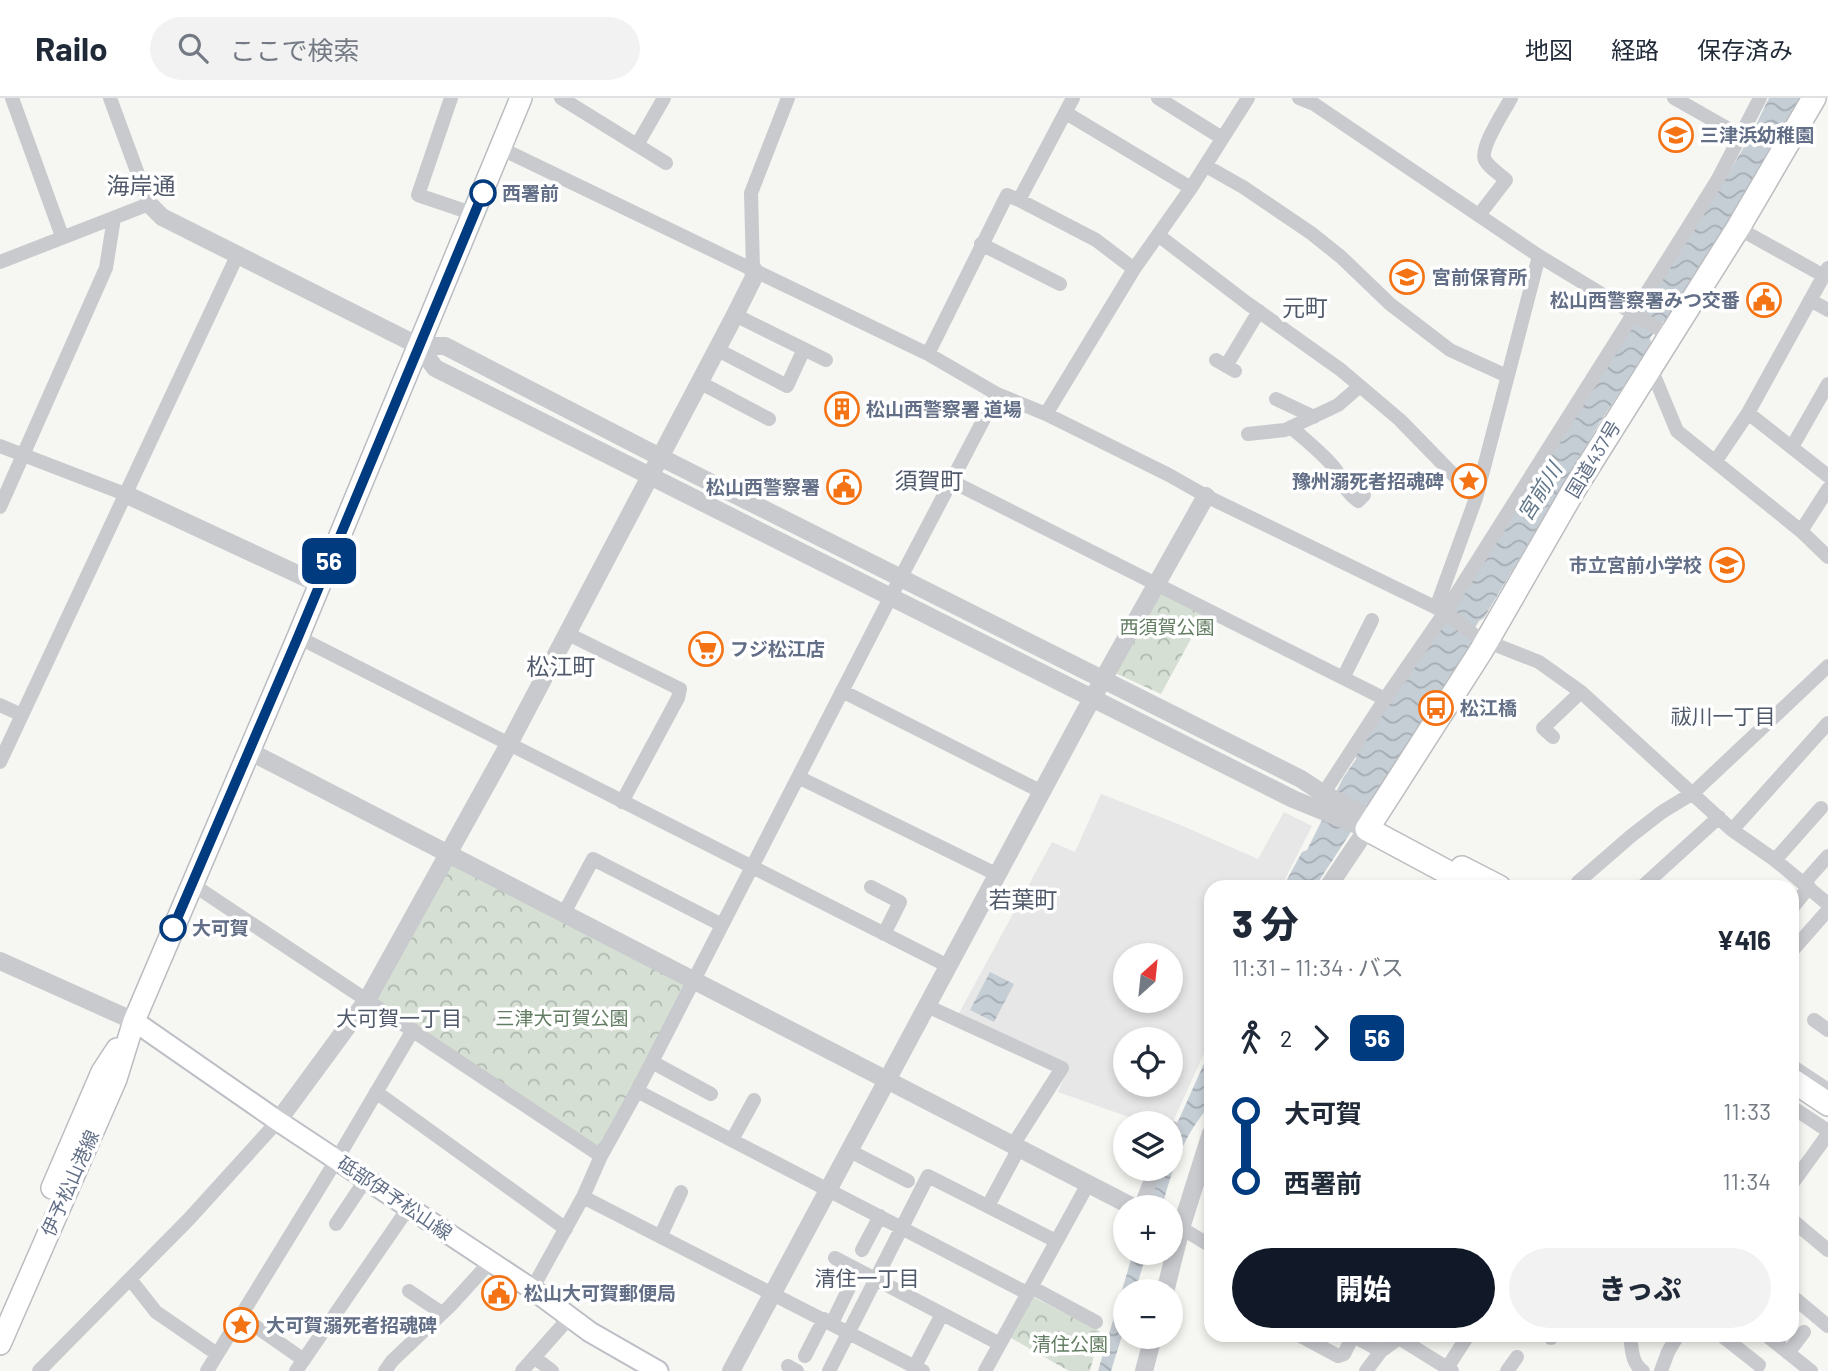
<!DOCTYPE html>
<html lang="ja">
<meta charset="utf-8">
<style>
:root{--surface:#fff;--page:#f2f2f3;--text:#1f2937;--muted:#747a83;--line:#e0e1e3;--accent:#111827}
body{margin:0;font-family:Barlow,"Noto Sans JP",sans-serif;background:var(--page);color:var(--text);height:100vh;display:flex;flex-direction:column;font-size:26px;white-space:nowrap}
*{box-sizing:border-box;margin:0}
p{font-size:23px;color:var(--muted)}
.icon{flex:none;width:38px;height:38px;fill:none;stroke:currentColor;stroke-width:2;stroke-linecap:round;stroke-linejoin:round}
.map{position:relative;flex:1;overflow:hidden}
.side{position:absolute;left:1204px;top:782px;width:595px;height:462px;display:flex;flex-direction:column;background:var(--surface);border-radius:21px;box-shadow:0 4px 10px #0003}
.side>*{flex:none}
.badge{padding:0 14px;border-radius:10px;font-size:24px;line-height:46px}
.needle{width:46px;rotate:27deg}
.tools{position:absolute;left:1113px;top:845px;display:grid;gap:14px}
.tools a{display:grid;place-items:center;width:70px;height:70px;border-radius:50%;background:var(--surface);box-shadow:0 4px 10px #0003;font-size:35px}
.map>.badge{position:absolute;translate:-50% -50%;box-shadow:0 0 0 4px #fff}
.legs{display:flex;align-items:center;gap:10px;height:77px;padding:0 28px;font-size:23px}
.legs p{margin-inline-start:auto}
.headline{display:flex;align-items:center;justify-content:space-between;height:119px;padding:0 28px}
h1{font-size:38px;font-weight:800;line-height:52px}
.action{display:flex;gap:14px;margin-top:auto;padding:14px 28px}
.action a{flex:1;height:80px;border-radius:42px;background:var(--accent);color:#fff;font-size:28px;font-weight:800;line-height:80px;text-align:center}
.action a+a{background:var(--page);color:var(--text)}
ul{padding:0 28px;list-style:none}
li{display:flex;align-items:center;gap:24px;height:70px;font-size:26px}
li i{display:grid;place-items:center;width:10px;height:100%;margin:0 9px;background:currentColor}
li i::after{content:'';width:18px;height:18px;margin:-9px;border:5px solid;border-radius:50%;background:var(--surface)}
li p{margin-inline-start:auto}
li:first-child i{background:linear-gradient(#0000 50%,currentColor 0)}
li:last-child i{background:linear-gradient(currentColor 50%,#0000 0)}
header{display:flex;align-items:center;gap:42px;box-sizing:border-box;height:98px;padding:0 35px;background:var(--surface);border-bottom:2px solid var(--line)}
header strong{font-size:33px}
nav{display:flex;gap:38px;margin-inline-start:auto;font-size:24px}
.search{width:490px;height:63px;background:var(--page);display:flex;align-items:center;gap:18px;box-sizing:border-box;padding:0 24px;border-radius:38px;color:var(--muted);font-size:26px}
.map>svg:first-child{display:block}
.built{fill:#e6e7e6;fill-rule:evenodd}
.park{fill:url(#park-crowns)}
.water{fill:url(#water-waves)}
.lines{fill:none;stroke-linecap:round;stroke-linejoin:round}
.secondary-casing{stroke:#bcbfc5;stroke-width:23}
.primary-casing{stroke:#babdc1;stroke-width:24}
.trunk-casing{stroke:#bbbdc1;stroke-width:26}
.minor{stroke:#c8cace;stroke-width:14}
.tertiary{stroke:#c8cace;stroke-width:18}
.secondary{stroke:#fff;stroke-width:19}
.primary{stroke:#fff;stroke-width:21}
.trunk{stroke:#fff;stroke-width:23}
.line-1-casing{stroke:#fff;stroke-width:16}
.line-1{stroke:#003b80;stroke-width:10}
.stop-1-dot{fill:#fff;stroke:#003b80;stroke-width:3.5}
.labels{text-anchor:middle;stroke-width:7;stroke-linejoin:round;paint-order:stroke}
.poi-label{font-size:19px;font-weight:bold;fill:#626f87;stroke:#fff;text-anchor:start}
.stop-label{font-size:19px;font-weight:bold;fill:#626f87;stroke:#fff;text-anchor:start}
.street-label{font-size:19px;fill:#626f87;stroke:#fff}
.park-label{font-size:19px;fill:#627d62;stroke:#fff}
.water-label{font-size:21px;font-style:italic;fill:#63788b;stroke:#fff}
.neighbourhood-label{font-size:21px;fill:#515a6b;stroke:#fff}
.quarter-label{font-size:23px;fill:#515a6b;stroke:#fff}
</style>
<header>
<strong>Railo</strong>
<div class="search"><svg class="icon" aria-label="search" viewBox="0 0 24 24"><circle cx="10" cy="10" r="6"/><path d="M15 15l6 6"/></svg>ここで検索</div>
<nav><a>地図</a><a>経路</a><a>保存済み</a></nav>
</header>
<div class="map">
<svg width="1828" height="1273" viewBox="0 0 1828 1273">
<defs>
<pattern id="park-crowns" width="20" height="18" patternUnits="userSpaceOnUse" patternTransform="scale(1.75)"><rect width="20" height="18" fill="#d5dfd3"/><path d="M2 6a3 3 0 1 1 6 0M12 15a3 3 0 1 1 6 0" fill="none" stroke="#b0b9b1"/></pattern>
<pattern id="water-waves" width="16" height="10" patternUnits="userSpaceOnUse" patternTransform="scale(1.75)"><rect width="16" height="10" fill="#c6ced5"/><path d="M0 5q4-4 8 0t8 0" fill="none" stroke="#a4abb2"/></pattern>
</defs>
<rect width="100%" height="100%" fill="#f6f6f2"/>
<path class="built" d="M1101,696L1178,726L1258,761L1284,714L1312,728L1281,789H1211V940L1171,1028V1026L1146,1025L1058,994L1068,970L958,917L1052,744L1075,754ZM1125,858H1171V903H1125ZM1125,942H1171V987H1125Z"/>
<path class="park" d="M1158,491L1205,515L1161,596L1115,575Z
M450,760L687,884L600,1053L372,901Z
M1033,1199L1100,1233L1090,1273H1069L1011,1240Z"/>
<path class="water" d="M1769,0H1802L1669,220L1660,226L1650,240L1651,245L1599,326L1484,520L1479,523L1471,536L1475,544L1315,789H1283L1302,754L1307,752L1343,680L1356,661V656L1693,134L1750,39Z
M990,874L1014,886L994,924L970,912Z
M1211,950V1006C1184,1036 1172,1071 1162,1109L1145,1110L1158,1071H1171V1039Z
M1133,1155H1147L1135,1193L1125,1194V1228L1111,1273H1098Z"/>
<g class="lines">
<g class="secondary-casing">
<path id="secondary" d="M134,923L278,1023L532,1191L590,1234L658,1273"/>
</g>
<g class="primary-casing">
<path id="primary" d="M52,1090L102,974L117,951
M0,1246L116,981L134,923L298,539L521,0"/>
</g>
<g class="trunk-casing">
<path id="trunk" d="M1462,770L1499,789
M1475,789L1367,731L1481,553L1576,388L1738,130L1814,0
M1792,982L1828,1006"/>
</g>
<path class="minor" d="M12,0L62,138
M451,0L418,97L474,116
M561,0L666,65
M1158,0L1222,40
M1299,0L1314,6L1539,158L1669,237
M1674,0L1741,38
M1066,15L1191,90
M637,47L664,0
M502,51L928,256L997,296L1046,316L1169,377L1206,398L1445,514L1478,540L1539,564L1581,594L1732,732L1775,762L1828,806
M1206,68L1243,89L1311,135L1341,159L1390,206L1450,252L1507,278
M1019,102L1096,142L1134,171
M1479,117L1506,82C1500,76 1489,70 1485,62C1479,50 1505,12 1511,0
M1738,130L1824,178
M1158,137L1247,205L1341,272L1400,322L1476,400
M981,146L1060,186
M0,164L149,106L110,0
M753,171L751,95L788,0
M1810,202L1828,212
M735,217L826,262
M716,251L787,288L804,251
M928,256L1007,97L1019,102L1073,0
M1216,262L1235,273
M1226,268L1259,213
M1650,268L1677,333L1801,433L1828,459
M699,284L769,321
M1276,301L1314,319
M1748,315L1828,378
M1046,316L1134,171L1191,90L1248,0
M1291,329C1304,341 1326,358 1336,372C1343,384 1346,395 1358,403L1364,397
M1248,336L1285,332L1338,307L1360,288
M0,348L125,396
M1792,349L1828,286
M1715,364L1748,315L1828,170
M951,383L1385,601
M0,409L106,170L114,120
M1801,433L1828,391
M1436,510L1476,400L1539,158
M568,536L680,591L678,600L622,704
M298,539L948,868
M1343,580L1372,522
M842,593L1042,694
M0,607L22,617
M1553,639L1543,630L1581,594
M0,664L237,158
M798,679L998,777
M1318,704L1385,601L1445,514L1685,134L1718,81L1760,0
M1732,732L1828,625
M1775,762L1821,710
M1578,784L1631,738L1662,714L1693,695L1828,568
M1804,785L1828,758
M192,786L601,1058
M871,789L900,804L884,836
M1642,789L1719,719
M1792,810L1809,789
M564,815L593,761L722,827
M1792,853L1828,812
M927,908L1062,970L1013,1047
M1814,922L1828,932
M652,964L711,996
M1792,968L1828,992
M637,993L1027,1195
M376,994L566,1131
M1792,1009L1828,1033
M1171,1034L1173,1030
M732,1042L754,1002
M850,1053L908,1083
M1792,1086L1828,1036
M583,1099L923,1273
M988,1108L1019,1050
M1140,1110L1155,1071
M1792,1122L1828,1152
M336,1126L366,1081
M1181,1130L1211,1148
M661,1137L681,1094
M862,1152L880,1118
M835,1160L1000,1246
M130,1181L156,1214L217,1256
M1031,1189L1096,1224
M532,1191L583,1099L601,1058L637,993L890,500L997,296
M409,1193L442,1215
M1792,1198L1828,1228
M239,1220L255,1228L304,1262
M832,1225L849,1190
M1299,1237L1338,1258L1344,1256L1353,1238
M1352,1237L1381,1253L1399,1240L1452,1273
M1630,1237C1632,1250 1631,1265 1643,1273
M1721,1237L1759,1267
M1766,1237L1811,1273
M1551,1240L1554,1237
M1788,1255L1804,1234
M805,1258L824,1221
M534,1259L552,1273
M788,1268L797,1273
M915,1268L942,1216
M1447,1270L1467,1239
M39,1273L189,1121L278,1023
M207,1273L337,1061L413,932
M296,1273L409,1109
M385,1273L392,1263L450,1208L491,1163
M522,1273L569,1220
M829,1273L928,1078L1056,1143
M985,1273L1088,1086
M1366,1273L1381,1253
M1507,1273L1517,1259
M1661,1273L1668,1254L1678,1237"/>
<path class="tertiary" d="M149,106L162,119L419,248H445L660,359L1301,681L1324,696L1373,722
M419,248L435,270L1293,701L1367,731L1328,789
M125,396L319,486
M249,653L1135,1110
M0,863L134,923
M278,1023L367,902L509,646L735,217L754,179L753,171
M1165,1194L1181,1130L1211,1035
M731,1273L1083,617L1206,398
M1144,1273L1153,1239"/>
<use href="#secondary" class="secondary"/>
<use href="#primary" class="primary"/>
<use href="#trunk" class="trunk"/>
</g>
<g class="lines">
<g class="line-1-casing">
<path id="line-1" d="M173,830L298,539L483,95"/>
</g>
<use href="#line-1" class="line-1"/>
</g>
<defs>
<g id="school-ring" transform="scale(1.75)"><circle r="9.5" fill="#fff" stroke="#f47315" stroke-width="1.5"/><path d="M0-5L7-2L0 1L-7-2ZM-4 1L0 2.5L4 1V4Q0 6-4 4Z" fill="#f47315"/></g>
<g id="civic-ring" transform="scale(1.75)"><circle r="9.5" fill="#fff" stroke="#f47315" stroke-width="1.5"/><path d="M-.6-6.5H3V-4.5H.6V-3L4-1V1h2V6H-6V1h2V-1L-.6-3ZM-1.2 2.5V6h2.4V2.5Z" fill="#f47315"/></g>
<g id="building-ring" transform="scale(1.75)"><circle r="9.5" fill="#fff" stroke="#f47315" stroke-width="1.5"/><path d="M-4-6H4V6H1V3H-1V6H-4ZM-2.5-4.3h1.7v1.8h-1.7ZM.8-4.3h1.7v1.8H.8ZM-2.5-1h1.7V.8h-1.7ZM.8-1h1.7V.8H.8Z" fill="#f47315"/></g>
<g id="sight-ring" transform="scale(1.75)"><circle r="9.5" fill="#fff" stroke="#f47315" stroke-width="1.5"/><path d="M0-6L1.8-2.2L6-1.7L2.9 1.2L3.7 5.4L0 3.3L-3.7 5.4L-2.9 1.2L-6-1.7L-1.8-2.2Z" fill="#f47315"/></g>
<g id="supermarket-ring" transform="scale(1.75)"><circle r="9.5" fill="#fff" stroke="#f47315" stroke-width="1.5"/><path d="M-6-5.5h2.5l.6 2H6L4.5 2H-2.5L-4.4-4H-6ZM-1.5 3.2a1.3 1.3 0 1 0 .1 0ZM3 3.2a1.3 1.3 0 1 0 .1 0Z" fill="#f47315"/></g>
<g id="bus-ring" transform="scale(1.75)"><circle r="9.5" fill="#fff" stroke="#f47315" stroke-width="1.5"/><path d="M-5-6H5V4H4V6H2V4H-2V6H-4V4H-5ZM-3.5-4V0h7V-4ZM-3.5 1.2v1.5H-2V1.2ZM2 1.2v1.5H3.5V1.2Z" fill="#f47315"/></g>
</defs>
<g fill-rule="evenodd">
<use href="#school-ring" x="1676" y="37"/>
<use href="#school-ring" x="1407" y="179"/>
<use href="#civic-ring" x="1764" y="202"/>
<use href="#building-ring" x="842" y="311"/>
<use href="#sight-ring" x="1469" y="383"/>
<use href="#civic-ring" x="844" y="389"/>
<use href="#school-ring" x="1727" y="467"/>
<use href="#supermarket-ring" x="706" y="551"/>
<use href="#bus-ring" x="1436" y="610"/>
<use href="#civic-ring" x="499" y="1195"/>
<use href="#sight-ring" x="241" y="1227"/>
</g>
<g class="stop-1-dot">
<circle cx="483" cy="95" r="12"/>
<circle cx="173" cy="830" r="12"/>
</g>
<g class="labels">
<g class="poi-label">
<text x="1700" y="44">三津浜幼稚園</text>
<text x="1432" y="186">宮前保育所</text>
<text x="1740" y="209" text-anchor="end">松山西警察署みつ交番</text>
<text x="866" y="318">松山西警察署 道場</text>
<text x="1444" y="390" text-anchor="end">豫州溺死者招魂碑</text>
<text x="820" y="396" text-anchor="end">松山西警察署</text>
<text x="1702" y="474" text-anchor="end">市立宮前小学校</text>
<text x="730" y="558">フジ松江店</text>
<text x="1460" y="617">松江橋</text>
<text x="524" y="1202">松山大可賀郵便局</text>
<text x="266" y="1234">大可賀溺死者招魂碑</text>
</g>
<g class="stop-label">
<text x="502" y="102">西署前</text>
<text x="192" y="837">大可賀</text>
</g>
<g class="street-label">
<text transform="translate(1593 361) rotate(-59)" y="7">国道437号</text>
<text transform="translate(70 1085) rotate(-66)" y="7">伊予松山港線</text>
<text transform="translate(395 1100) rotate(34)" y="7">砥部伊予松山線</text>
</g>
<g class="park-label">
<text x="1167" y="536">西須賀公園</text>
<text x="562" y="927">三津大可賀公園</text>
<text x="1070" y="1253">清住公園</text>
</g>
<g class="water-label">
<text transform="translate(1540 394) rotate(-58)" y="7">宮前川</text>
</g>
<g class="neighbourhood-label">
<text x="1723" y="626">祓川一丁目</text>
<text x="399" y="928">大可賀一丁目</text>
<text x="867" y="1188">清住一丁目</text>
</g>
<g class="quarter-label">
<text x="141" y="96">海岸通</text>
<text x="1305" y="218">元町</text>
<text x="929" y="391">須賀町</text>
<text x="561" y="577">松江町</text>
<text x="1023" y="810">若葉町</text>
</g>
</g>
</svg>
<div class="tools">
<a><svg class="needle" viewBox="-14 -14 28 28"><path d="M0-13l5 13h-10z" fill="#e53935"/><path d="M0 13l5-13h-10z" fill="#747a83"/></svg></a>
<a><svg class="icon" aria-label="locate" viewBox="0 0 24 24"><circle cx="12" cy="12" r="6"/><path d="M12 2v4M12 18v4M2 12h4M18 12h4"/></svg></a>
<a><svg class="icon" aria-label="layers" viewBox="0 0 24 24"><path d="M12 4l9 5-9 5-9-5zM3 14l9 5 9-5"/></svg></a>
<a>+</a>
<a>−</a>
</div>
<b class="badge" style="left:329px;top:463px;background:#003b80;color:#fff">56</b>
<section class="side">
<div class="headline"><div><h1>3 分</h1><p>11:31 – 11:34 · バス</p></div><b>¥416</b></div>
<div class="legs"><svg class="icon" aria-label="walk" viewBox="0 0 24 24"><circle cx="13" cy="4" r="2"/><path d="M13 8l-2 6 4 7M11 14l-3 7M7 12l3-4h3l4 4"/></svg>2<svg class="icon" aria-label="forward" viewBox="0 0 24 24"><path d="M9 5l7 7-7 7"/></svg><b class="badge" style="background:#003b80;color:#fff">56</b></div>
<ul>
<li><i style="color:#003b80"></i><b>大可賀</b><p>11:33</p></li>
<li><i style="color:#003b80"></i><b>西署前</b><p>11:34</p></li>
</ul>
<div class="action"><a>開始</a><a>きっぷ</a></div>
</section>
</div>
